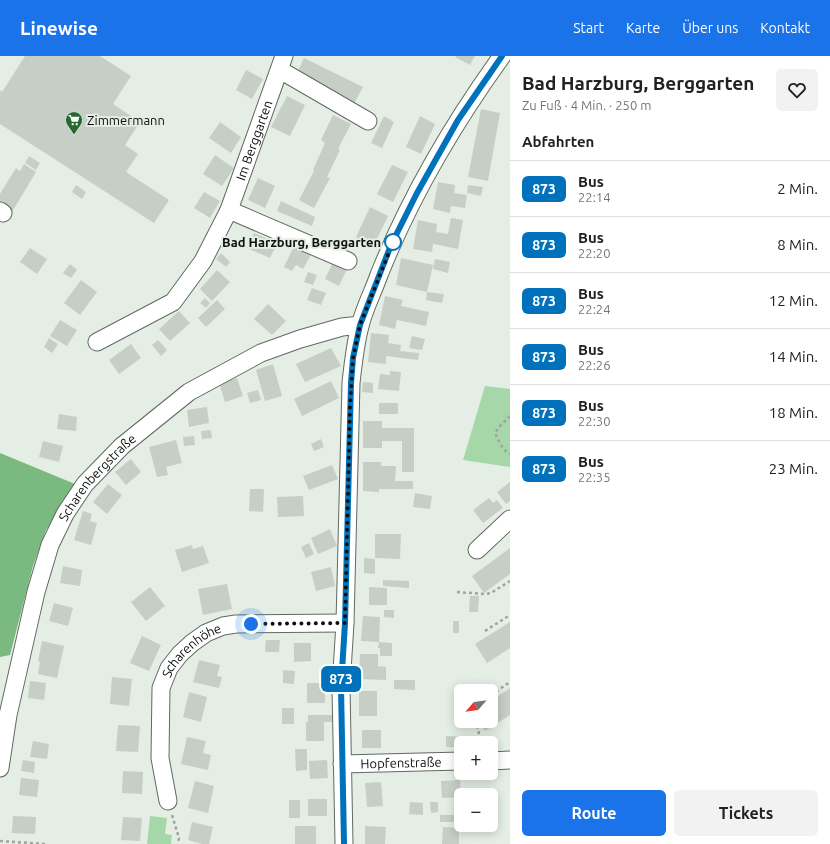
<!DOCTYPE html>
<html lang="de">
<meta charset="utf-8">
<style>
:root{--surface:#fff;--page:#f2f2f2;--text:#202124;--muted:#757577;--line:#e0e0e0;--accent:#1a73e8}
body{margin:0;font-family:Ubuntu,sans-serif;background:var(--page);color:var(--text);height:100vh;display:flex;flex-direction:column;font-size:15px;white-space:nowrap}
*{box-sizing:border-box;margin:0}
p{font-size:13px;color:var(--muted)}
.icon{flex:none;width:22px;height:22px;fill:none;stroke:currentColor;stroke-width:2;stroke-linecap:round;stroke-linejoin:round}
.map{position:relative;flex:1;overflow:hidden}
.sheet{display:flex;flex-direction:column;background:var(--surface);width:320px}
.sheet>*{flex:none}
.badge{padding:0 8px;border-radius:6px;font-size:14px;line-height:26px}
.needle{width:26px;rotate:242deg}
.fabs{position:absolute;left:454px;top:628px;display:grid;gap:8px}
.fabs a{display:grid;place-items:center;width:44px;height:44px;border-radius:6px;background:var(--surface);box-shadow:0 2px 10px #0003;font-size:20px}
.you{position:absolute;width:20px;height:20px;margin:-10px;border:3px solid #fff;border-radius:50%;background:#1a73e8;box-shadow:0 0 0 6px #1a73e833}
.map>.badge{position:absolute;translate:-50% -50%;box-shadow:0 0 0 2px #fff}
h2{padding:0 12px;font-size:15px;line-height:36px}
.round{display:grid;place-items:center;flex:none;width:42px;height:42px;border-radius:6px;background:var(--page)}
.summary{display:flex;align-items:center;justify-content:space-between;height:68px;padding:0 12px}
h1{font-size:19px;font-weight:600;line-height:30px}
.action{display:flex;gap:8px;margin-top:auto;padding:8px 12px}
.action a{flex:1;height:46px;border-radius:6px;background:var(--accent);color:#fff;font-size:16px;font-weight:600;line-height:46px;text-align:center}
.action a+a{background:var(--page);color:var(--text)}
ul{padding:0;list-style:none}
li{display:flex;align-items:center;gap:12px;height:56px;padding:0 12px;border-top:1px solid var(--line)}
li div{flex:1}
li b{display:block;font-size:15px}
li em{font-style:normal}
li .badge{min-width:44px;font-weight:700;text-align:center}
header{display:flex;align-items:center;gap:24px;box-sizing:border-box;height:56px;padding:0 20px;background:var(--accent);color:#fff}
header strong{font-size:19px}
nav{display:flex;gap:22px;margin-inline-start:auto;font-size:14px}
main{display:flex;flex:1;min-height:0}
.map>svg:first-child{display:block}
.green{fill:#a6d7a9}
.forest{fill:#7ab97f}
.building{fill:#c6cec6}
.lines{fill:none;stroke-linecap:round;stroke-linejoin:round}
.minor-casing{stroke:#616961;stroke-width:19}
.path{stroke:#9ea59f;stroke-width:2.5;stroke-dasharray:3 3;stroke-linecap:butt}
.minor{stroke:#fff;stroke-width:17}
.line-casing{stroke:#fff;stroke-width:9}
.line{stroke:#0072bc;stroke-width:6}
.walk{stroke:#0d100e;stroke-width:4;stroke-dasharray:0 7.2}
.stop-dot{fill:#fff;stroke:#0072bc;stroke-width:2}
.labels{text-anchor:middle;stroke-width:4;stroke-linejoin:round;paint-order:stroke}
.poi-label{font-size:13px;fill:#0d100e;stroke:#e5eee5;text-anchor:start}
.street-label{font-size:13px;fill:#0d100e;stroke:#e5eee5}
.stop-label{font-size:13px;font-weight:bold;fill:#0d100e;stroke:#e5eee5;text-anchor:end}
</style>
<header>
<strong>Linewise</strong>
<nav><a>Start</a><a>Karte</a><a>Über uns</a><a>Kontakt</a></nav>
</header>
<main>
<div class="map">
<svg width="510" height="788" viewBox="0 0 510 788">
<rect width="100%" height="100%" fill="#e5eee5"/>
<path class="green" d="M485,330L510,333V411L463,404Z
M150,760L167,762L165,778L172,779L171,788H147Z"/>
<path class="forest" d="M0,397L75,428L46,474L33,510L10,599L0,601Z"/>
<path class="building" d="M25,0H100L131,20L113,48L140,66L125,89L138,98L126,116L169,144L154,167L0,68V34L2,36Z
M456,0H475L470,9L455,1Z
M304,2L363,31L354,48L296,19Z
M246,14L263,23L252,43L236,34Z
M287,40L305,49L290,80L271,71Z
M481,53L500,57L488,125L468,121Z
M333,59L351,68L338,93L340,94L327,121L330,122L314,152L299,144L314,115L313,114L325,87L321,84Z
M384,60L394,66L382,92L371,87Z
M420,60L435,68L421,98L406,91Z
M220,66L241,81L231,97L209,82Z
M215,99L234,112L222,130L203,118Z
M29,100L40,107L36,114L25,107Z
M24,108L36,116L12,156L0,148V138L16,112L20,115Z
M392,109L408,116L393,146L377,138Z
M258,122L275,130L265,152L248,144Z
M438,126L455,129L454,137L467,139L465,152L451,150L450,157L433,153Z
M76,129L86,136L82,143L72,136Z
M468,129L483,131L481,140L467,137Z
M204,136L220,145L210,162L194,152Z
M281,145L315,161L312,170L277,155Z
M370,151L388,160L374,189L356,181Z
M451,162L463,164L458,193L433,188L432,196L413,193L418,164L437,168L436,176L448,178Z
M254,177L277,187L270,202L247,192Z
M294,190L311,199L303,213L296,209L292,215L284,211Z
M30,192L47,203L37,218L20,206Z
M221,197L230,206L226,211L216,203Z
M401,202L433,209L427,236L444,238L442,247L426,244L427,236L396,229Z
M435,203L450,206L448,217L433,213Z
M70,208L77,214L71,222L63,217Z
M332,208L346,215L339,230L325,223Z
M217,214L230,226L212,245L200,233Z
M308,216L317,219L313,229L304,226Z
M81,224L97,236L80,259L64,247Z
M312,232L326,237L321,249L307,244Z
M385,240L403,244L401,250L429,256L426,270L397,264L395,273L379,269Z
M205,242L210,247L206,252L200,247Z
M217,244L225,253L206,271L198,262Z
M268,248L286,265L272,279L254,263Z
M179,255L190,267L170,285L159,273Z
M60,264L77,274L67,290L50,280Z
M371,277L389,279L388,287L401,289L400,295L419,297L418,304L386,300V308L368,306Z
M412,280L425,283L422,294L409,292Z
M49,282L58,288L52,297L44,291Z
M158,284L167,294L161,300L152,289Z
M131,288L141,302L119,318L109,304Z
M331,292L341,310L305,326L296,308Z
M273,308L282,340L265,345L256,314Z
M390,315L401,316L399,335L378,333L380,318L390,319Z
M237,322L243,340L225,346L219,327Z
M331,325L339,342L302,360L294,343Z
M363,326L373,327V337L362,336Z
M258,334L261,344L250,347L247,337Z
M379,347H398V358H379Z
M207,351L209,367L189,371L187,354Z
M59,358L77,361L76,375L57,373Z
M363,365H382V372H414V416H402V385H382V392H363Z
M211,374L212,382L202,383L201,375Z
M194,380L195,389L184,390L183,381Z
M321,383L324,391L314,395L311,388Z
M176,384L182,407L166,411L168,419L157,421L149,391Z
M43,385L63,390L59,406L39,401Z
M131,403L141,416L126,429L115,416Z
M363,406H381V410H396L395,425H413V433H379V436L363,435Z
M332,409L338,423L309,434L303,420Z
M510,426V445L506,448L497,436Z
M108,428L122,439L107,458L93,446Z
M250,433H264L263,456L249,455Z
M415,437L432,440L430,453L413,451Z
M303,440L304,460L278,461L277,441Z
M489,442L493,447L497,444L503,452L483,467L473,454Z
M83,455L92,458L90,465L97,467L91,489L74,484Z
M330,473L337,490L318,498L311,482Z
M375,478H401L400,503L375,502Z
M309,487L314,498L306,502L301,491Z
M192,489L193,493L203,490L209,507L182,516L175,494Z
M510,492V518L484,537L472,520Z
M364,502L375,503V518L364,517Z
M63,510L82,514L80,530L60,527Z
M331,511L335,530L316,535L311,516Z
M383,524L409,525V532L383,530Z
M227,528L232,553L203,559L198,533Z
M150,531L165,550L146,565L131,546Z
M369,531L387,532V549H369Z
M470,540H479L478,556H469Z
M54,547L73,552L68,570L49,565Z
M384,554H394V562L384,561Z
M363,560L380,561L379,586L361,585Z
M453,565H459V577H453Z
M510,566V592L487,607L475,588Z
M142,580L161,589L149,615L130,607Z
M266,584H280L279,596H265Z
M42,585L64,590L57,622L38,618L40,606L38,605Z
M379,586L392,587V600H380V592H378Z
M294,587H311V605L294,606Z
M360,598H378V610L386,611V624L359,623Z
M199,604L220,609L217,620L222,621L219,632L193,626Z
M283,614L295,615L294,628L283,627Z
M112,621L132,623L129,650L110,648Z
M394,624H415V634L394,633Z
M30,625L46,627L44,644L28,642Z
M307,627H325V647H307Z
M510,632V659L485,675L478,665H491V645Z
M359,635H377V660H359Z
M189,636L207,641L201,666L183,661Z
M282,652H294V668H282Z
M308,659H333V666H324V685H306V666H308Z
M118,669L140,670L138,696L116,695Z
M362,674H381V692H362Z
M446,680L472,681V687H461V691H446Z
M187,681L206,685L203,697L211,699L208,714L181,708Z
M33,685L49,688L47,703L30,701Z
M295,693H307V714L296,715Z
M23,704L35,706L34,717L21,715Z
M327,704L328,722L310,723L309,705Z
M123,715L143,716L142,738L122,737Z
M21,722L39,724L37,741L19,739Z
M460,724L461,741L442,742L441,725Z
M195,725L214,730L208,757L188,752Z
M381,726L383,750L367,751L365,727Z
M308,743H327V760H308Z
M289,744H300V762H289Z
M410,746L423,747V759L409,758Z
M430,746H438V756L431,757Z
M440,759H456V766H440Z
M13,760L36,761L35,778L12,777Z
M123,761L142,762L140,785L121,784Z
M192,766L213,771L209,788H202L188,784Z
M295,770H316V788H295Z
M365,770L386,771L385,788H365Z
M443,771L459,772V788H442Z"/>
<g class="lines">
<g class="minor-casing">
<g id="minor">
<path d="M280,14L368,65"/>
<path d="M229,154L348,205"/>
<path d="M0,155L3,157"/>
<path id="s1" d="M97,286L173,246L203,205L229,154L284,0"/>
<path d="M477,494L510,463"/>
<path d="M491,705L510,704"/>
<path id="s2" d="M342,708L461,705"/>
<path id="s3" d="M0,712L8,659L36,536L50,489L65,458L85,428L122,390L189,336L261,297L300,283L342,271L360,269"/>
<path id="s4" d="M168,745L160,702L161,632L169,612L180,598L192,587L206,577L223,570L236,568L345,567"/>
<path d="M344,788L341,631L345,567L351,327C353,308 355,289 360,270C364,253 373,236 379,219C410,141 453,68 502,0"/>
</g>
</g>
<path class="path" d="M510,360L500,370L495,377C499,385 502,394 510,398
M457,536L485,538L491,537L510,525
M485,575L510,559
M491,639L510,626
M473,665L479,674L478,687
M172,759L179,782L178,788
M0,785L45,788"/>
<use href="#minor" class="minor"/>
</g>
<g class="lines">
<g class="line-casing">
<path id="line" d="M344,788L341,631L345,567L351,327L353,302L360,269L391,189L417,137L458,64L502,0"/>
</g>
<use href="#line" class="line"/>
<path class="walk" d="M251,568L345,567L350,351L353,302L360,269L393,186"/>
</g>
<defs>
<g id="supermarket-pin" transform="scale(0.9)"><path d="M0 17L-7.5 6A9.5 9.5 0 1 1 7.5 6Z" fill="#286830" stroke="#e5eee5"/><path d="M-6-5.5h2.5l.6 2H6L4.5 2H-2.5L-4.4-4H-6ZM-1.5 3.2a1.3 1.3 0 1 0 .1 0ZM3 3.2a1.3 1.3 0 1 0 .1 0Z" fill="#fff"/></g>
</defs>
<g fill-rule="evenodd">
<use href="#supermarket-pin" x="74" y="64"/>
</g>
<circle class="stop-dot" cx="393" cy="186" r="8"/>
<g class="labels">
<g class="poi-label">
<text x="87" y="69">Zimmermann</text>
</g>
<g class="street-label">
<text dy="5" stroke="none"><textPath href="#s1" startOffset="268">Im Berggarten</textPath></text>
<text dy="5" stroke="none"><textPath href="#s3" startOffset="312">Scharenbergstraße</textPath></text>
<text dy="5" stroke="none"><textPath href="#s4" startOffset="164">Scharenhöhe</textPath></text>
<text dy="5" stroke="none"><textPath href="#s2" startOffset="59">Hopfenstraße</textPath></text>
</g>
<g class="stop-label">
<text x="381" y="191">Bad Harzburg, Berggarten</text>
</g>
</g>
</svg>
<div class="fabs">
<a><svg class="needle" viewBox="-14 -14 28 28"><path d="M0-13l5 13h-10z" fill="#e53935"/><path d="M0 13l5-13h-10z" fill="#757577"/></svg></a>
<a>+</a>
<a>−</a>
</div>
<div class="you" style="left:251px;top:568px"></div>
<b class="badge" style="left:341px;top:623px;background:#0072bc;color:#fff">873</b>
</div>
<section class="sheet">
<div class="summary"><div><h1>Bad Harzburg, Berggarten</h1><p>Zu Fuß · 4 Min. · 250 m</p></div><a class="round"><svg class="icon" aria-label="heart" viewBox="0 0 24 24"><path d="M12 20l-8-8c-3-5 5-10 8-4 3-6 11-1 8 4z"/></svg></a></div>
<h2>Abfahrten</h2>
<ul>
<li><span class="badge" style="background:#0072bc;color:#fff">873</span><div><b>Bus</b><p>22:14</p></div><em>2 Min.</em></li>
<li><span class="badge" style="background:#0072bc;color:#fff">873</span><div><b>Bus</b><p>22:20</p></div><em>8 Min.</em></li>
<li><span class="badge" style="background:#0072bc;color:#fff">873</span><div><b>Bus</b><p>22:24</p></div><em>12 Min.</em></li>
<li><span class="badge" style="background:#0072bc;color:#fff">873</span><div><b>Bus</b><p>22:26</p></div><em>14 Min.</em></li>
<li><span class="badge" style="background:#0072bc;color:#fff">873</span><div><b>Bus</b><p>22:30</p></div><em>18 Min.</em></li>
<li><span class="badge" style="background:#0072bc;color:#fff">873</span><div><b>Bus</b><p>22:35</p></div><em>23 Min.</em></li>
</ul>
<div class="action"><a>Route</a><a>Tickets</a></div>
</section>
</main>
